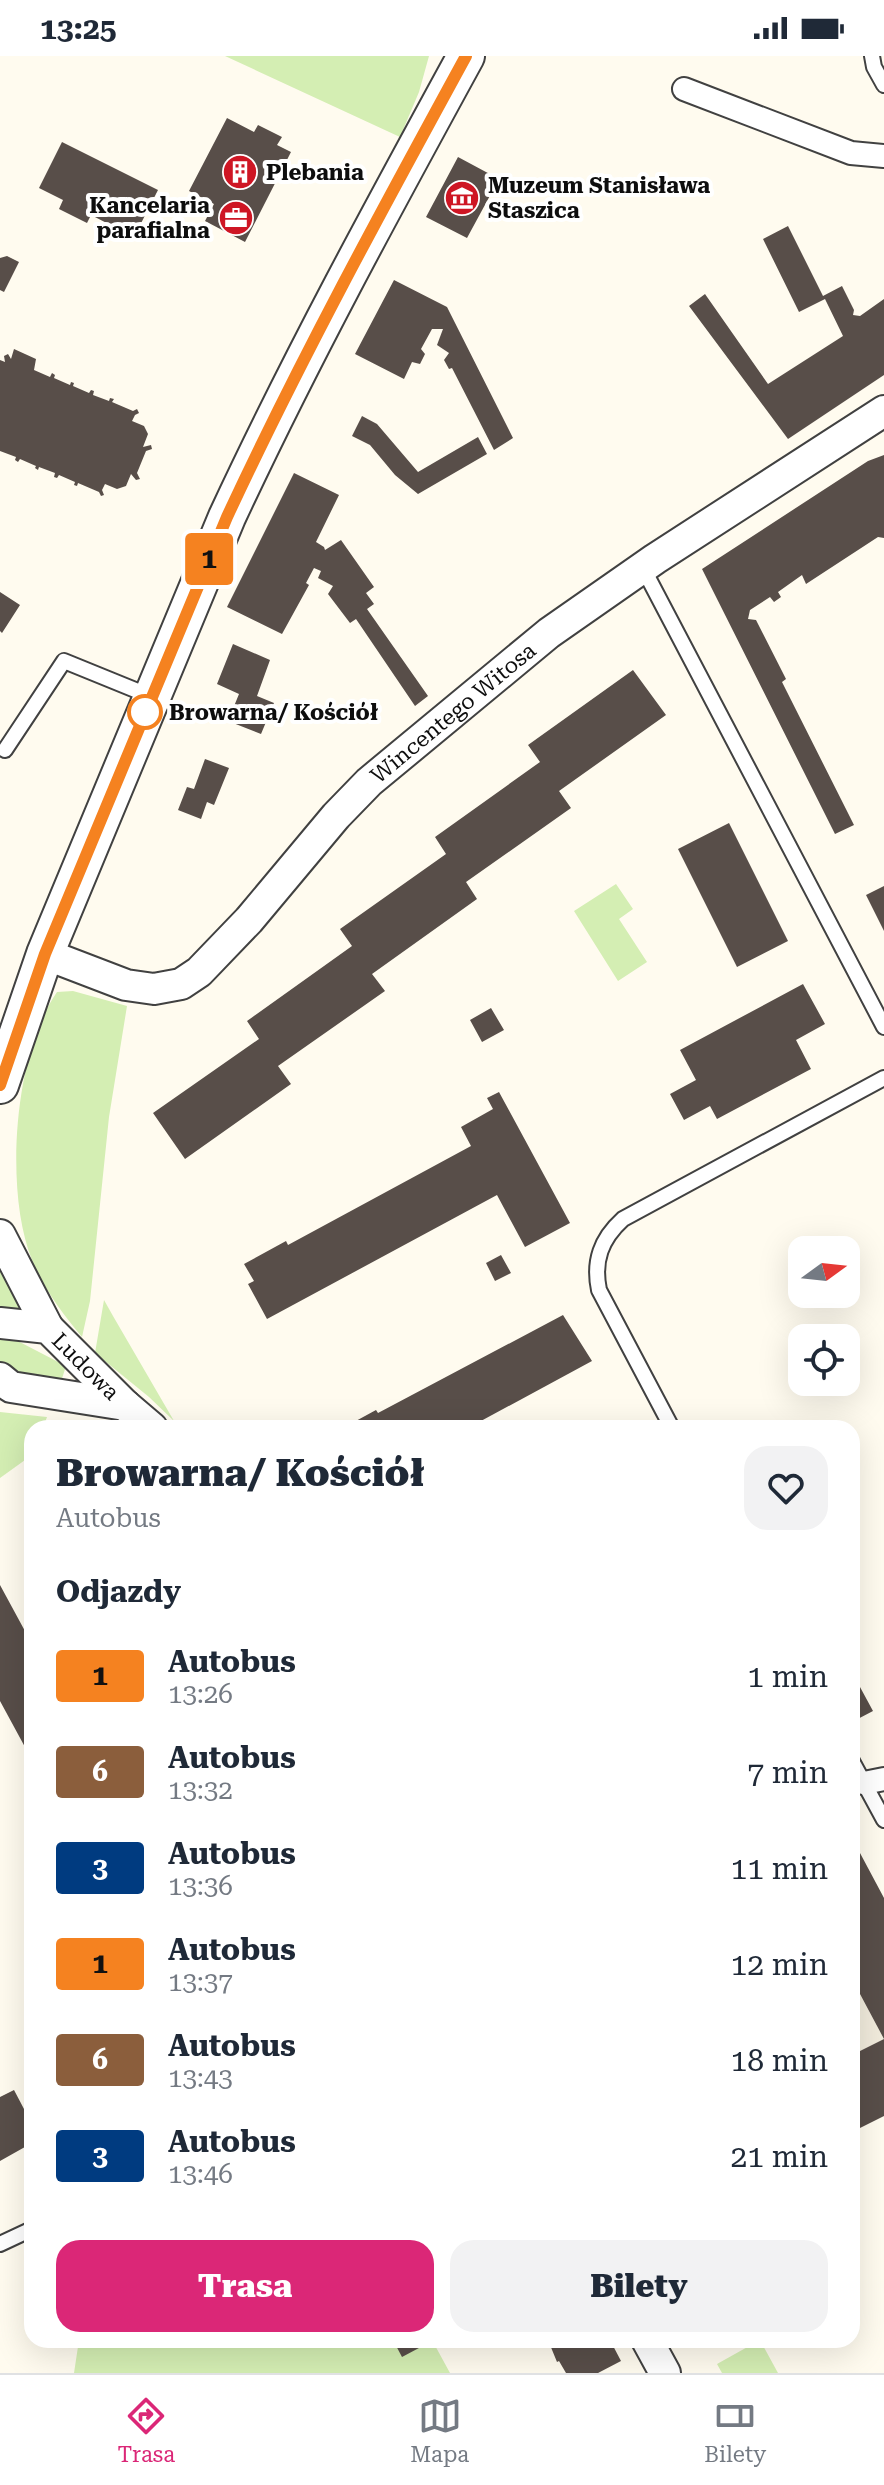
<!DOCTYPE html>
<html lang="pl">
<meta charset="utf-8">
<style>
:root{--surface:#fff;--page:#f2f2f3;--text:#1f2937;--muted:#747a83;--line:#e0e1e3;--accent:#db2777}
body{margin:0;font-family:"Roboto Serif",serif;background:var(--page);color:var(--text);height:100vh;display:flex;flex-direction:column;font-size:30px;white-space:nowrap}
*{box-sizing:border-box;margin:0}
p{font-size:26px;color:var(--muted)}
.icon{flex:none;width:44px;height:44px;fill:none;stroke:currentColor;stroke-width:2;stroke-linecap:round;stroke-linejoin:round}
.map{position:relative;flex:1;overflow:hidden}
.side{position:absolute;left:24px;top:1364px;width:836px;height:928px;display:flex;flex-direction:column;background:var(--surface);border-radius:24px;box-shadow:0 8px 32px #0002}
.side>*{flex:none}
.badge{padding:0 16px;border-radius:6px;font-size:28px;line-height:52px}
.needle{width:52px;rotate:75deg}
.controls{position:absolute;left:788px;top:1180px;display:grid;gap:16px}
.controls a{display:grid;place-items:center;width:72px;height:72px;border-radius:16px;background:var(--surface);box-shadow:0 8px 32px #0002;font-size:40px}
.map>.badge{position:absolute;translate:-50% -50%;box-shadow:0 0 0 4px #fff}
h2{padding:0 32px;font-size:30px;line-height:72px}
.round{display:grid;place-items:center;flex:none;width:84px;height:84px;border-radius:24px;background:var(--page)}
.head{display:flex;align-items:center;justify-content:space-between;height:136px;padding:0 32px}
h1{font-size:38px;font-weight:800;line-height:60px}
.action{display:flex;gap:16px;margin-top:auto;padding:16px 32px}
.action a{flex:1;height:92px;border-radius:24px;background:var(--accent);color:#fff;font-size:32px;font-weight:800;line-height:92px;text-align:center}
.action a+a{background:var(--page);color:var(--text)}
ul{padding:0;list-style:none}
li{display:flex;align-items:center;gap:24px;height:96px;padding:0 32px}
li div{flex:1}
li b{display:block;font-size:30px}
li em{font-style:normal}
li .badge{min-width:88px;font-weight:700;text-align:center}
.status{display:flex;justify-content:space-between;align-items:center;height:56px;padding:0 40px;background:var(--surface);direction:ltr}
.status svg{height:22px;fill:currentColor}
.tabs{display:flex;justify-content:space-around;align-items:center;height:112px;border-top:2px solid var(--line);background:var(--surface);font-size:22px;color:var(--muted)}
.tabs a{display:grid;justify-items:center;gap:4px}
.tabs .current{color:var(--accent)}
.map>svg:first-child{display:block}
.green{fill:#d4eeb3}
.plaza{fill:#f1ebdc}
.building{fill:#584e49}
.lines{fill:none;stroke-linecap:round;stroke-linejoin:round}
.service-casing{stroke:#414141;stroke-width:18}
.pedestrian-casing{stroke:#414141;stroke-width:26}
.minor-casing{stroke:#414141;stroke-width:34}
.tertiary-casing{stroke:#414141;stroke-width:40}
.service{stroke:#fff;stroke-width:14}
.pedestrian{stroke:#fff;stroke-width:22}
.minor{stroke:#fff;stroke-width:30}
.tertiary{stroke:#fff;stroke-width:36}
.line-casing{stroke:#fff;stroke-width:18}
.line{stroke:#f58220;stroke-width:12}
.stop-dot{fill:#fff;stroke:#f58220;stroke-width:4}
.labels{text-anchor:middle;stroke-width:8;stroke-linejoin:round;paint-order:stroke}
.poi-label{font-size:22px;font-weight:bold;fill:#0e0e0e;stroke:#fff;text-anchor:start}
.stop-label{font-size:22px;font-weight:bold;fill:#0e0e0e;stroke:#fff;text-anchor:start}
.street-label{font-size:22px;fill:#0e0e0e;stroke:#fff}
</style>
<div class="status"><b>13:25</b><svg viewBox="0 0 49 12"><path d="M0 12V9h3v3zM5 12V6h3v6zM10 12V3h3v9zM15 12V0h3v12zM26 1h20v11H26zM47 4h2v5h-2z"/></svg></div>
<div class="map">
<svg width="884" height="2317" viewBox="0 0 884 2317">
<rect width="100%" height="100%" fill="#fffbef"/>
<path class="green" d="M225,0H429L419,36L400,81Z
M616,828L633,853L619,863L647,906L618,925L574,855Z
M73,935L127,950L109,1061L90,1245L82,1281C62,1257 44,1233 32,1204C4,1135 14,997 57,936Z
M0,1202L25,1257L0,1254Z
M104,1244L113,1260L174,1365L149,1341L95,1297Z
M0,1281L12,1282L66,1310L59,1332L36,1326L0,1306Z
M0,1356L47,1361L43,1372H32V1399L0,1422Z
M79,2284H432L450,2317H74Z
M760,2284L778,2317H722L717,2308Z"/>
<path class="plaza" d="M852,1923L884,1983L852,1999Z"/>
<path class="building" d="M227,62L254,76L258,69L282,81L277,89L291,96L245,186L205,165L214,148L189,135Z
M62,86L158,134L134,181L91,159L87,167L59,153L63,144L39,132Z
M458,101L499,123L467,182L426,161Z
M788,170L823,240L842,230L854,254L853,259L860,260L884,243V319L788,383L689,250L705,238L768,328L843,280L825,243L799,256L763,183Z
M7,200L19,206L4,236L0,234V202Z
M394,224L447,251L513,382L494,394L452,312L449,313L444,304L449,297L437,289L443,273H432L421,293L425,298L420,308L412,306L404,323L355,298Z
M14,293L36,303L34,314L50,321L52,317L55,319L54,322L70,329L71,326L74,327L73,330L89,337L91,334L94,335L93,339L109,345L110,342L114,343L112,346L133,355L137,353L139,357L135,359L132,365L144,370L148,378L143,391L151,389L152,393L146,395L137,417L140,423L136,424L131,418L126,430L117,433L105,428L102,434L104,439L101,440L99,436L78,427L77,430L74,429L75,426L59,419L57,422L54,421L55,417L39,411L38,414L35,412L36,410L20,403L18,406L15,404L16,401L0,395V304L5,306L4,300L8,298L11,303Z
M362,360L377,368L418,416L478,381L487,398L418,438L395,419L370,389L352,380Z
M884,399V482L878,481L806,528L802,519L778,536L781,541L774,546L770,541L750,554L748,563L756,564L786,623L782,626L854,769L835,778L702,513L868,405Z
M294,417L339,439L316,486L324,491L325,494L341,484L374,531L366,537L374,548L367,553L428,640L415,650L356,563L350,567L328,538L333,530L318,522L321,515L314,512L306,527L309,529L282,578L227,551Z
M0,536L20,549L2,577L0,575Z
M233,588L270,604L257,640L274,647L261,678L228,665L239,638L217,628Z
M633,614L666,659L559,735L571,752L466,826L477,843L372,918L385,935L278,1010L291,1028L185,1103L153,1057L259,983L247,965L352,890L340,873L446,798L435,781L540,706L528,689Z
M205,703L229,712L214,749L207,746L201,763L178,754L187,731L194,733Z
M729,767L788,885L737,911L678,793Z
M884,830V875L866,839Z
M803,928L825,968L796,984L811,1013L717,1063L710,1050L684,1064L670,1038L696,1024L680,994Z
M491,952L504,974L482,986L470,964Z
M499,1036L570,1167L525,1191L497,1139L267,1263L248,1228L254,1225L244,1208L286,1185L288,1189L471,1090L461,1071L493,1053L487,1042Z
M501,1199L511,1217L495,1225L486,1207Z
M563,1259L592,1305L468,1372H343L376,1354L378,1357Z
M0,1529L32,1588V1704L0,1645Z
M860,1631L873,1655L852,1666V1635Z
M852,1782L884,1842V2060L852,2076V1999L884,1983L852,1923Z
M14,2034L24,2053L32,2049V2087L0,2105V2041Z
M393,2284H434L402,2301Z
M548,2284H610L621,2305L598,2317H566L559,2305L557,2306Z"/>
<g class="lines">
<g class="service-casing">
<path id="service" d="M872,0L874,11L884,29
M643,512L884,971
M5,694L64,605L150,640
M672,1372L599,1234C593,1205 601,1183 623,1163L884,1022
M852,1705L884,1764
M0,2188L32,2173"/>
</g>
<g class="pedestrian-casing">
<path id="pedestrian" d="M684,33L851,97L884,100
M864,1727L884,1723"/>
</g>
<g class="minor-casing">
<g id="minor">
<path id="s1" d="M45,898L126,929L154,933L181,928L199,916L249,864L336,760L369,726L549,577L655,503L884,355"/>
<path d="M0,1179L48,1272"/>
<path id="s2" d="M0,1267L48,1272L125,1349L152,1372"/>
<path d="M0,1322L11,1331L125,1349"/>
<path d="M647,2284L665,2317"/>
</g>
</g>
<g class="tertiary-casing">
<path id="tertiary" d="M0,1029L45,898L227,461C300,304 383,152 466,0"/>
</g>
<use href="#service" class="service"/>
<use href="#pedestrian" class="pedestrian"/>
<use href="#minor" class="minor"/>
<use href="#tertiary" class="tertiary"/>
</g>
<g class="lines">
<g class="line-casing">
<path id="line" d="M0,1029L45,898L227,461C300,304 383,152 466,0"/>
</g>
<use href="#line" class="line"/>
</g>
<defs>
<g id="building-disc" transform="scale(1.8)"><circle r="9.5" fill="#ce1624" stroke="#fff"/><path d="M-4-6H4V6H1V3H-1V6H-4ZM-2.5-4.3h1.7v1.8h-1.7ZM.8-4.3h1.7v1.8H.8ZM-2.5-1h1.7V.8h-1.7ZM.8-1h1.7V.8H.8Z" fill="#fff"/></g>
<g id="museum-disc" transform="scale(1.8)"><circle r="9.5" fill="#ce1624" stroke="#fff"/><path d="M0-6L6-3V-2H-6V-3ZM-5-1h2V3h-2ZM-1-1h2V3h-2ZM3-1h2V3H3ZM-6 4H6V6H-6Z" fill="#fff"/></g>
<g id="office-disc" transform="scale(1.8)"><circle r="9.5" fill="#ce1624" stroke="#fff"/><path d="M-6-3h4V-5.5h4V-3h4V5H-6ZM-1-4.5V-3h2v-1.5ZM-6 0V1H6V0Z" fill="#fff"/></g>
</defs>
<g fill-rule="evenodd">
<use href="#building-disc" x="240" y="116"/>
<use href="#museum-disc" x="462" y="142"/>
<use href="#office-disc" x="236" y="162"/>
</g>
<circle class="stop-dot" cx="145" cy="656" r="16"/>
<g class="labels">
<g class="poi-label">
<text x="266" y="124">Plebania</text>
<text x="488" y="137">Muzeum Stanisława<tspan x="488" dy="25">Staszica</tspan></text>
<text x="210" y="157" text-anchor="end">Kancelaria<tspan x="210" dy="25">parafialna</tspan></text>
</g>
<g class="stop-label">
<text x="169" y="664">Browarna/ Kościół</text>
</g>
<g class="street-label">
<text dy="8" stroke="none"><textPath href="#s1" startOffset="528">Wincentego Witosa</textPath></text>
<text dy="8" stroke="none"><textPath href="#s2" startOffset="102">Ludowa</textPath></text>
</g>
</g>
</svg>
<div class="controls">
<a><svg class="needle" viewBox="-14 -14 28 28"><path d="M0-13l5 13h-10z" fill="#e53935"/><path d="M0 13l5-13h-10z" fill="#747a83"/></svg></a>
<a><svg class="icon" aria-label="locate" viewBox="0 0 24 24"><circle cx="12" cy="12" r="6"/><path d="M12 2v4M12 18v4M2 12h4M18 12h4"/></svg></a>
</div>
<b class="badge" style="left:209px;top:503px;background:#f58220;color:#111">1</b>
<section class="side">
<div class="head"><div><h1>Browarna/ Kościół</h1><p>Autobus</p></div><a class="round"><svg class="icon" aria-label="heart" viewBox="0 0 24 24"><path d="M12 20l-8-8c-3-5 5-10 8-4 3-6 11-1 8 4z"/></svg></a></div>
<h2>Odjazdy</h2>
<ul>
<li><span class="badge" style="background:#f58220;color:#111">1</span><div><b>Autobus</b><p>13:26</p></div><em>1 min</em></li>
<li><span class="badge" style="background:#8b5e3c;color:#fff">6</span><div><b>Autobus</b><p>13:32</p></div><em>7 min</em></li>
<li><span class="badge" style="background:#003b80;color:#fff">3</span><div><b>Autobus</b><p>13:36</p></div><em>11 min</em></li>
<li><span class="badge" style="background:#f58220;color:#111">1</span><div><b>Autobus</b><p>13:37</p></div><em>12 min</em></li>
<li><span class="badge" style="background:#8b5e3c;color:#fff">6</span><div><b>Autobus</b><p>13:43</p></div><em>18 min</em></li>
<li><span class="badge" style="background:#003b80;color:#fff">3</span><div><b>Autobus</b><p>13:46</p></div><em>21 min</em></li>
</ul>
<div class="action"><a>Trasa</a><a>Bilety</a></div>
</section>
</div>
<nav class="tabs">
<a class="current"><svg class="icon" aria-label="directions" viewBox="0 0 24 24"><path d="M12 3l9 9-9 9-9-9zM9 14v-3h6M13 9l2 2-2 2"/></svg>Trasa</a>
<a><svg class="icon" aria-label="map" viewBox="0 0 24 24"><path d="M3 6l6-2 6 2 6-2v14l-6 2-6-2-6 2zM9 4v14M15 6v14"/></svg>Mapa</a>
<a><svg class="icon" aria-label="tickets" viewBox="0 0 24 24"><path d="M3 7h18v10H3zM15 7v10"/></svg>Bilety</a>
</nav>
